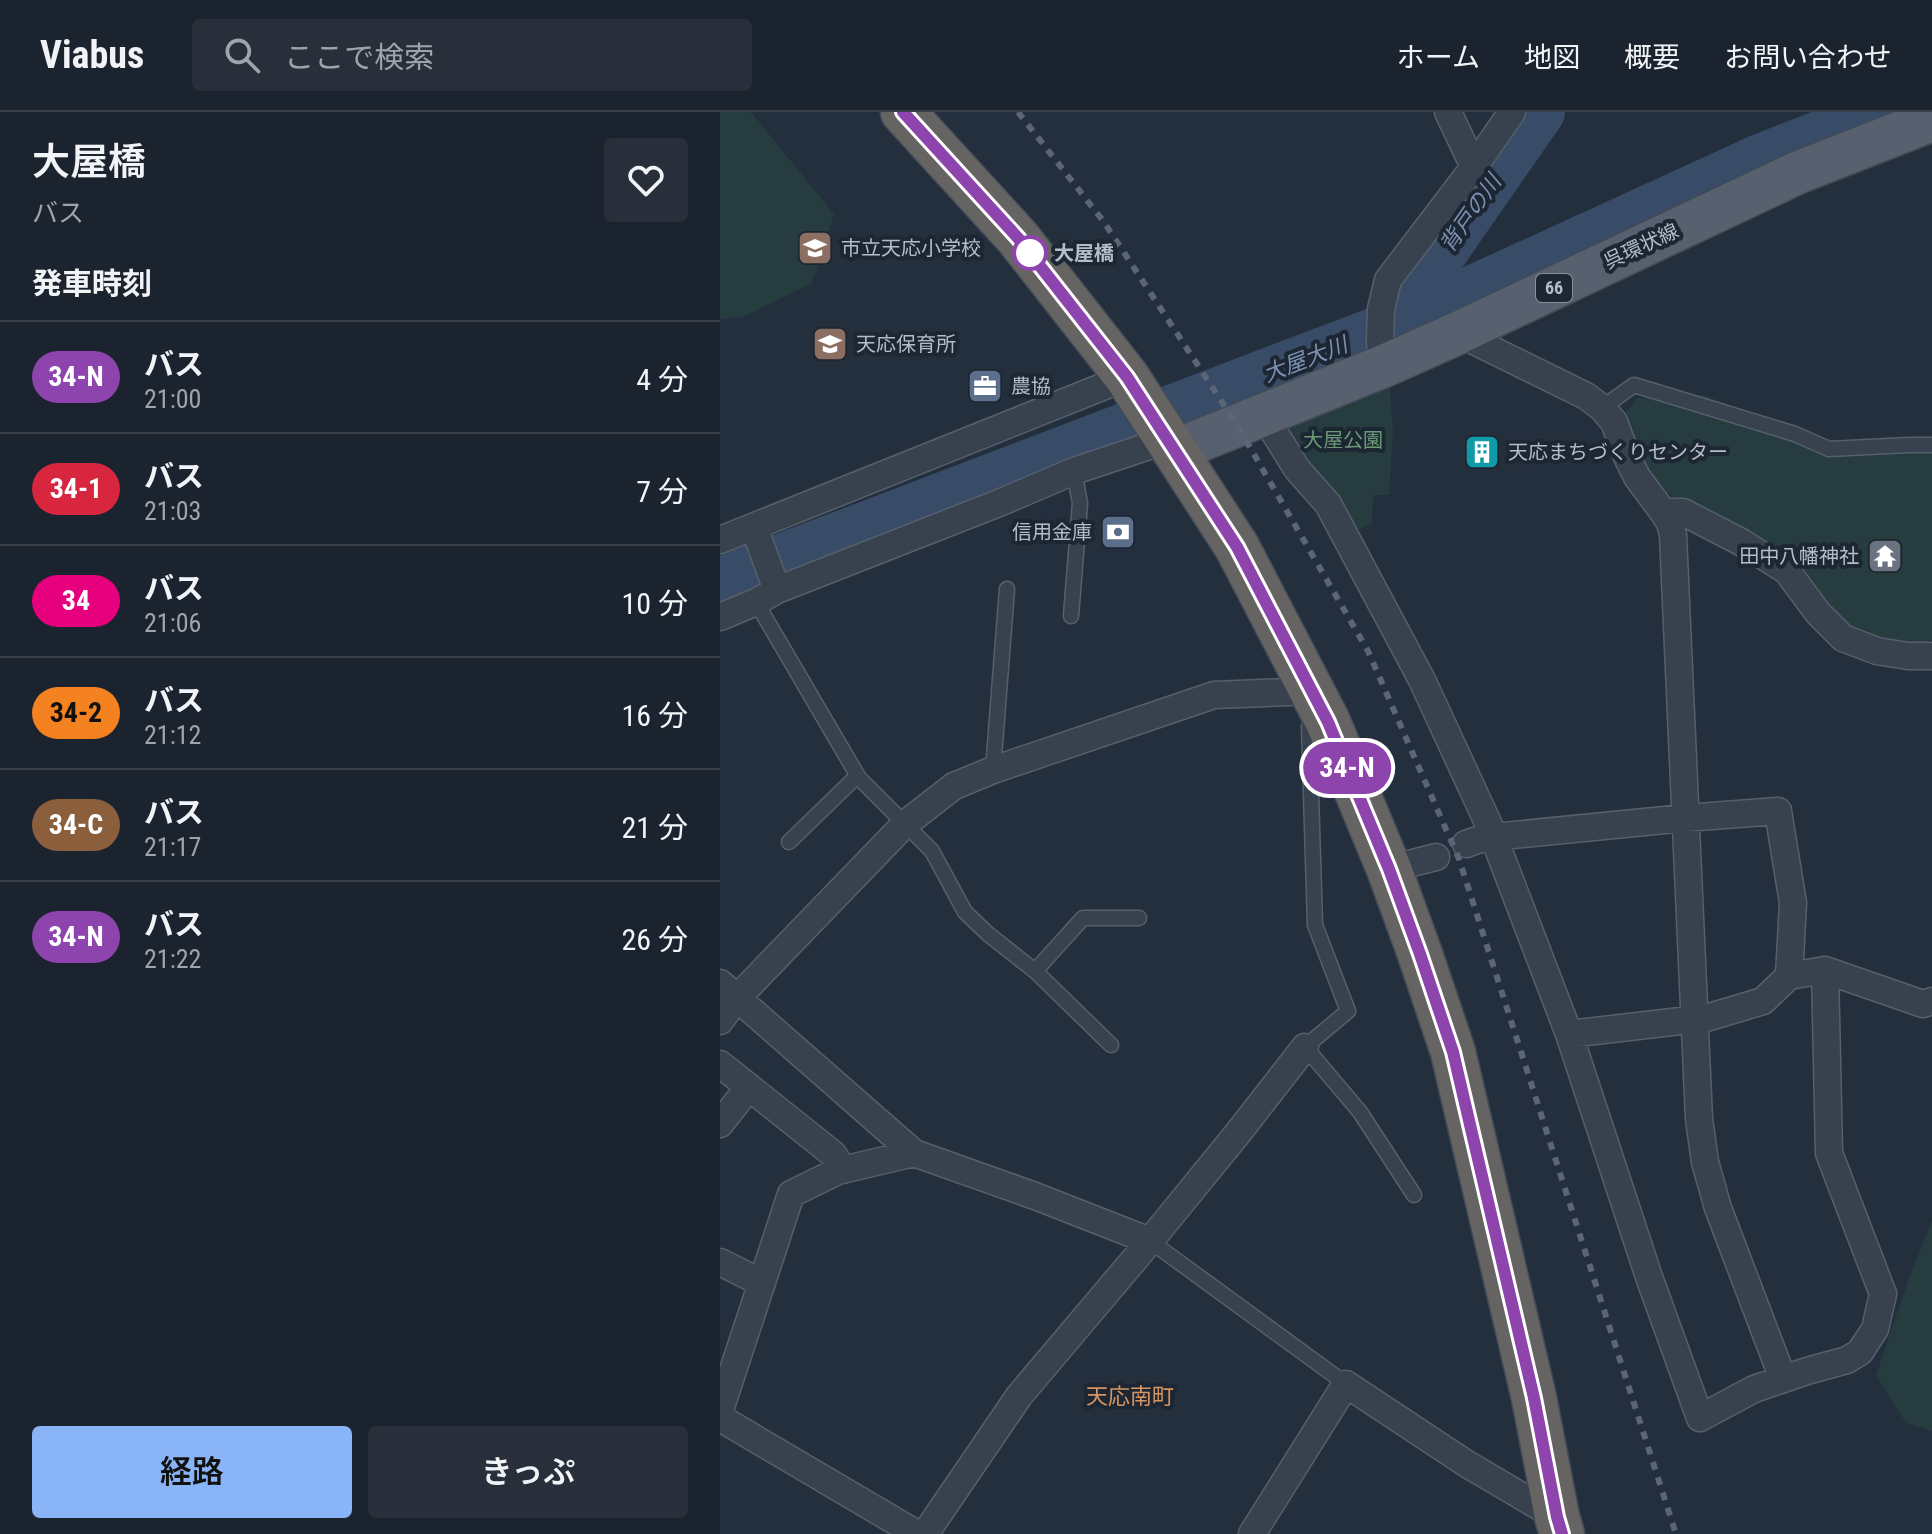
<!DOCTYPE html>
<html lang="ja">
<meta charset="utf-8">
<style>
:root{--surface:#1b232e;--page:#282f3a;--text:#f1f3f6;--muted:#a0a4aa;--line:#39404a;--accent:#8ab4f8}
body{margin:0;font-family:"Roboto Condensed","Noto Sans JP",sans-serif;background:var(--page);color:var(--text);height:100vh;display:flex;flex-direction:column;font-size:30px;white-space:nowrap}
*{box-sizing:border-box;margin:0}
p{font-size:26px;color:var(--muted)}
.icon{flex:none;width:44px;height:44px;fill:none;stroke:currentColor;stroke-width:2;stroke-linecap:round;stroke-linejoin:round}
.map{position:relative;flex:1;overflow:hidden}
.drawer{display:flex;flex-direction:column;background:var(--surface);width:720px}
.drawer>*{flex:none}
.badge{padding:0 16px;border-radius:26px;font-size:28px;line-height:52px}
.map>.badge{position:absolute;translate:-50% -50%;box-shadow:0 0 0 4px #fff}
h2{padding:0 32px;font-size:30px;line-height:72px}
.round{display:grid;place-items:center;flex:none;width:84px;height:84px;border-radius:8px;background:var(--page)}
.overview{display:flex;align-items:center;justify-content:space-between;height:136px;padding:0 32px}
h1{font-size:38px;font-weight:600;line-height:60px}
.button{display:flex;gap:16px;margin-top:auto;padding:16px 32px}
.button a{flex:1;height:92px;border-radius:8px;background:var(--accent);color:#111;font-size:32px;font-weight:600;line-height:92px;text-align:center}
.button a+a{background:var(--page);color:var(--text)}
ul{padding:0;list-style:none}
li{display:flex;align-items:center;gap:24px;height:112px;padding:0 32px;border-top:2px solid var(--line)}
li div{flex:1}
li b{display:block;font-size:30px}
li em{font-style:normal}
li .badge{min-width:88px;font-weight:700;text-align:center}
header{display:flex;align-items:center;gap:48px;box-sizing:border-box;height:112px;padding:0 40px;background:var(--surface);border-bottom:2px solid var(--line)}
header strong{font-size:38px}
nav{display:flex;gap:44px;margin-inline-start:auto;font-size:28px}
.search{width:560px;height:72px;background:var(--page);display:flex;align-items:center;gap:20px;box-sizing:border-box;padding:0 28px;border-radius:8px;color:var(--muted);font-size:30px}
main{display:flex;flex:1;min-height:0}
.map>svg:first-child{display:block}
.green{fill:#263c3f}
.lines{fill:none;stroke-linecap:round;stroke-linejoin:round}
.river{stroke:#394c67;stroke-width:50}
.service-casing{stroke:#565f6c;stroke-width:17}
.minor-casing{stroke:#565f6c;stroke-width:29}
.primary-casing{stroke:#414a57;stroke-width:45}
.trunk-casing{stroke:#434c59;stroke-width:47}
.service{stroke:#38414e;stroke-width:14}
.minor{stroke:#38414e;stroke-width:26}
.primary{stroke:#56606e;stroke-width:42}
.trunk{stroke:#656462;stroke-width:44}
.rail{stroke:#5a6575;stroke-width:6;stroke-dasharray:8 8;stroke-linecap:butt}
.line-casing{stroke:#fff;stroke-width:18}
.line{stroke:#8e44ad;stroke-width:12}
.stop-dot{fill:#fff;stroke:#8e44ad;stroke-width:4}
.labels{text-anchor:middle;stroke-width:8;stroke-linejoin:round;paint-order:stroke}
.shield{fill:#1d2633;stroke:#878f9c;stroke-width:2}
.shield-label{font-size:18px;font-weight:bold;fill:#b4bcc9}
.street-label{font-size:20px;fill:#b4bcc9;stroke:#1d2633}
.poi-label{font-size:20px;fill:#b4bcc9;stroke:#1d2633;text-anchor:start}
.stop-label{font-size:20px;font-weight:bold;fill:#b4bcc9;stroke:#1d2633;text-anchor:start}
.park-label{font-size:20px;fill:#6b9a76;stroke:#1d2633}
.water-label{font-size:22px;font-style:italic;fill:#7c92b1;stroke:#1d2633}
.neighbourhood-label{font-size:22px;fill:#d59563;stroke:#1d2633}
</style>
<header>
<strong>Viabus</strong>
<div class="search"><svg class="icon" aria-label="search" viewBox="0 0 24 24"><circle cx="10" cy="10" r="6"/><path d="M15 15l6 6"/></svg>ここで検索</div>
<nav><a>ホーム</a><a>地図</a><a>概要</a><a>お問い合わせ</a></nav>
</header>
<main>
<section class="drawer">
<div class="overview"><div><h1>大屋橋</h1><p>バス</p></div><a class="round"><svg class="icon" aria-label="heart" viewBox="0 0 24 24"><path d="M12 20l-8-8c-3-5 5-10 8-4 3-6 11-1 8 4z"/></svg></a></div>
<h2>発車時刻</h2>
<ul>
<li><span class="badge" style="background:#8e44ad;color:#fff">34-N</span><div><b>バス</b><p>21:00</p></div><em>4 分</em></li>
<li><span class="badge" style="background:#d7263d;color:#fff">34-1</span><div><b>バス</b><p>21:03</p></div><em>7 分</em></li>
<li><span class="badge" style="background:#e6007e;color:#fff">34</span><div><b>バス</b><p>21:06</p></div><em>10 分</em></li>
<li><span class="badge" style="background:#f58220;color:#111">34-2</span><div><b>バス</b><p>21:12</p></div><em>16 分</em></li>
<li><span class="badge" style="background:#8b5e3c;color:#fff">34-C</span><div><b>バス</b><p>21:17</p></div><em>21 分</em></li>
<li><span class="badge" style="background:#8e44ad;color:#fff">34-N</span><div><b>バス</b><p>21:22</p></div><em>26 分</em></li>
</ul>
<div class="button"><a>経路</a><a>きっぷ</a></div>
</section>
<div class="map">
<svg width="1212" height="1422" viewBox="0 0 1212 1422">
<rect width="100%" height="100%" fill="#242f3e"/>
<path class="green" d="M0,0H31L114,102L92,171L23,205L0,207Z
M669,264L673,320L669,383H653L652,411L628,422L556,316Z
M985,283L1119,342L1189,333L1212,341V528L1190,536L1137,522L1098,485L1070,451L938,376L890,321L917,286Z
M1212,1109V1319L1186,1311L1156,1263L1189,1166Z"/>
<g class="lines">
<path class="river" d="M690,207L710,158L820,0
M0,470L690,207L1040,47L1160,0"/>
<g class="service-casing">
<path id="service" d="M882,296L914,273L1075,322L1109,337L1189,333H1212
M36,490L139,666L212,739L245,800L268,822L315,859L391,933
M351,504L360,391L354,359
M593,605L589,615L595,813L628,899L585,935L640,1000L694,1083
M273,658L287,477
M69,730L137,664
M315,859L363,806H419
M430,1129L626,1272"/>
</g>
<g class="minor-casing">
<path id="minor" d="M728,0L754,55
M738,221L866,284L882,296L894,310L908,347L917,365L943,400H963L1021,430L1067,459L1098,501L1123,526L1157,539L1188,544H1212
M664,254L660,231L661,197L668,168L754,55L792,0
M543,302L577,357L608,392L702,568L769,713L849,922L929,1165L980,1306L1034,1277L1087,1259L1127,1248L1140,1240L1155,1217L1163,1182L1109,1041L1105,858
M943,400L950,411L953,423L979,1007L985,1050L998,1096L1063,1267
M34,415L57,478
M0,428L407,265
M0,505L36,490L57,478L279,391L354,359L447,328
M746,732L763,726L965,706L1058,699L1073,791L1069,864
M669,757L716,745
M0,871L194,1041L315,1084L430,1129
M0,909L16,887L185,712L234,674L273,658L494,583L592,579
M849,922L986,906L1043,889L1069,864L1105,858L1203,892L1212,889
M0,952L113,1042L123,1058
M0,1012L29,975
M0,1150L42,1171
M0,1298L71,1082L118,1059L194,1041
M0,1306L197,1422
M205,1422L299,1284L430,1129L518,1021L585,935
M532,1422L626,1272L747,1352L837,1405"/>
</g>
<g class="primary-casing">
<path id="primary" d="M454,339L664,254L738,221L1079,60L1212,8"/>
</g>
<g class="trunk-casing">
<path id="trunk" d="M183,0L298,126L407,265L517,435L608,610L669,757L700,842L733,940L814,1286L837,1405L842,1422"/>
</g>
<use href="#service" class="service"/>
<use href="#minor" class="minor"/>
<use href="#primary" class="primary"/>
<use href="#trunk" class="trunk"/>
<path class="rail" d="M298,0L384,110L517,313L648,539L739,747L956,1422"/>
</g>
<g class="lines">
<g class="line-casing">
<path id="line" d="M183,0L298,126L407,265L517,435L608,610L669,757L700,842L733,940L814,1286L837,1405L842,1422"/>
</g>
<use href="#line" class="line"/>
</g>
<defs>
<g id="school-square" transform="scale(1.8)"><rect x="-9" y="-9" width="18" height="18" rx="4" fill="#8d6e63" stroke="#1d2633"/><path d="M0-5L7-2L0 1L-7-2ZM-4 1L0 2.5L4 1V4Q0 6-4 4Z" fill="#fff"/></g>
<g id="office-square" transform="scale(1.8)"><rect x="-9" y="-9" width="18" height="18" rx="4" fill="#5c6f8a" stroke="#1d2633"/><path d="M-6-3h4V-5.5h4V-3h4V5H-6ZM-1-4.5V-3h2v-1.5ZM-6 0V1H6V0Z" fill="#fff"/></g>
<g id="building-square" transform="scale(1.8)"><rect x="-9" y="-9" width="18" height="18" rx="4" fill="#0f9aa8" stroke="#1d2633"/><path d="M-4-6H4V6H1V3H-1V6H-4ZM-2.5-4.3h1.7v1.8h-1.7ZM.8-4.3h1.7v1.8H.8ZM-2.5-1h1.7V.8h-1.7ZM.8-1h1.7V.8H.8Z" fill="#fff"/></g>
<g id="bank-square" transform="scale(1.8)"><rect x="-9" y="-9" width="18" height="18" rx="4" fill="#5c6f8a" stroke="#1d2633"/><path d="M-6-4H6V4H-6ZM0-2.3a2.3 2.3 0 1 0 0 4.6a2.3 2.3 0 1 0 0-4.6Z" fill="#fff"/></g>
<g id="temple-square" transform="scale(1.8)"><rect x="-9" y="-9" width="18" height="18" rx="4" fill="#6b7280" stroke="#1d2633"/><path d="M0-6L5-2H3V0L6.5 2.5H4V6H1.5V3h-3V6H-4V2.5H-6.5L-3 0V-2H-5Z" fill="#fff"/></g>
</defs>
<g fill-rule="evenodd">
<use href="#school-square" x="95" y="136"/>
<use href="#school-square" x="110" y="232"/>
<use href="#office-square" x="265" y="274"/>
<use href="#building-square" x="762" y="340"/>
<use href="#bank-square" x="398" y="420"/>
<use href="#temple-square" x="1165" y="444"/>
</g>
<circle class="stop-dot" cx="310" cy="141" r="16"/>
<g class="labels">
<rect class="shield" x="816" y="162" width="36" height="28" rx="6"/>
<g class="shield-label">
<text x="834" y="182">66</text>
</g>
<g class="street-label">
<text transform="translate(921 134) rotate(-25)" y="7">呉環状線</text>
</g>
<g class="poi-label">
<text x="121" y="143">市立天応小学校</text>
<text x="136" y="239">天応保育所</text>
<text x="291" y="281">農協</text>
<text x="788" y="347">天応まちづくりセンター</text>
<text x="372" y="427" text-anchor="end">信用金庫</text>
<text x="1139" y="451" text-anchor="end">田中八幡神社</text>
</g>
<g class="stop-label">
<text x="334" y="148">大屋橋</text>
</g>
<g class="park-label">
<text x="623" y="335">大屋公園</text>
</g>
<g class="water-label">
<text transform="translate(750 101) rotate(-55)" y="8">背戸の川</text>
<text transform="translate(585 247) rotate(-21)" y="8">大屋大川</text>
</g>
<g class="neighbourhood-label">
<text x="410" y="1292">天応南町</text>
</g>
</g>
</svg>
<b class="badge" style="left:627px;top:656px;background:#8e44ad;color:#fff">34-N</b>
</div>
</main>
